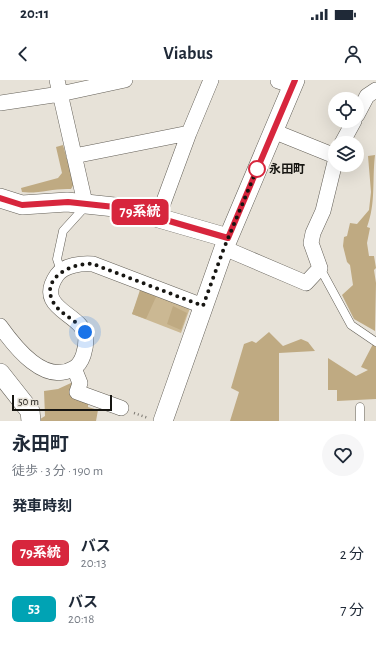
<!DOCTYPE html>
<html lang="ja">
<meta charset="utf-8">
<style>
:root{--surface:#fff;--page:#f6f6f7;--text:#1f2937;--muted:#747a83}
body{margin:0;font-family:"Alegreya Sans","Noto Sans JP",sans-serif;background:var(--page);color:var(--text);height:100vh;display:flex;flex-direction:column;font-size:15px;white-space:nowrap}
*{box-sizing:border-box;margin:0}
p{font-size:13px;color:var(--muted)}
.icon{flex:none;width:22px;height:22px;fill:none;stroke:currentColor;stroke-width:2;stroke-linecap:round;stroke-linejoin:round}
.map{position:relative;height:341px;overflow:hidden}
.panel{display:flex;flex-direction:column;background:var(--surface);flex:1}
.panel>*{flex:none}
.badge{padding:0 8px;border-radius:6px;font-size:14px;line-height:26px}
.tools{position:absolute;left:328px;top:12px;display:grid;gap:8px}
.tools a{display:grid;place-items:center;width:36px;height:36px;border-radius:50%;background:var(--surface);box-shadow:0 4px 16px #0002;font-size:20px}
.scale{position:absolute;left:12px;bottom:10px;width:100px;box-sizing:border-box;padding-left:4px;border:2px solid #171612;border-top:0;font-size:11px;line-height:14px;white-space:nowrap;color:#171612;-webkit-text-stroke:3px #e7e2d8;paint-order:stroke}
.you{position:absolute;width:20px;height:20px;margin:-10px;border:3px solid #fff;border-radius:50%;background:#1a73e8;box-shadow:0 0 0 6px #1a73e833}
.map>.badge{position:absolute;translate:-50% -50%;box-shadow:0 0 0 2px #fff}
h2{padding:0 12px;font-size:15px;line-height:36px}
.round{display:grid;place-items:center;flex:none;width:42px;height:42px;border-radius:21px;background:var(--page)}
.summary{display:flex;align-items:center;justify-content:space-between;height:68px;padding:0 12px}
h1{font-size:19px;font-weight:700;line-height:30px}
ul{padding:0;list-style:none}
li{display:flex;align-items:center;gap:12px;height:56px;padding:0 12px}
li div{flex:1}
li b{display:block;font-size:15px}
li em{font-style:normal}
li .badge{min-width:44px;font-weight:700;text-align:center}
.status{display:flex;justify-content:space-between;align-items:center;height:28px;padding:0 20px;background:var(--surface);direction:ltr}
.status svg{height:11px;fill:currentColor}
header{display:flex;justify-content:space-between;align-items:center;height:52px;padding:0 12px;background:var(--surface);font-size:18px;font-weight:700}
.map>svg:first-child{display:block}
.green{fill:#cbb893}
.forest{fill:#bfaa82}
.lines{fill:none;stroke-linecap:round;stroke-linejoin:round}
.service-casing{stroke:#646058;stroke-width:9}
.minor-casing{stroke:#646058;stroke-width:16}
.tertiary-casing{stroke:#646058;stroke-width:20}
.path{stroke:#79766f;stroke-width:2.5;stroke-dasharray:1 3;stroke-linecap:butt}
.service{stroke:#fff;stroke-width:8}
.minor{stroke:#fff;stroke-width:15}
.tertiary{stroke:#fff;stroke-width:19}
.line-casing{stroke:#fff;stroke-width:9}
.line{stroke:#d7263d;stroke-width:6}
.walk{stroke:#171612;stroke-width:4;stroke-dasharray:0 7.2}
.stop-dot{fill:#fff;stroke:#d7263d;stroke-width:2}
.labels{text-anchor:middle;stroke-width:3;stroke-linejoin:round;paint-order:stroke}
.stop-label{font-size:12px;font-weight:bold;fill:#171612;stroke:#e7e2d8;text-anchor:start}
</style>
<div class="status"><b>20:11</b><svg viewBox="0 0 49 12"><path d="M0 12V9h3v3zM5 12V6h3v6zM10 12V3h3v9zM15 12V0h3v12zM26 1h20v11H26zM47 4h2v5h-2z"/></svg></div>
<header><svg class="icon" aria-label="back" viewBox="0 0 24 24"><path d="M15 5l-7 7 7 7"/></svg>Viabus<svg class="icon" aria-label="person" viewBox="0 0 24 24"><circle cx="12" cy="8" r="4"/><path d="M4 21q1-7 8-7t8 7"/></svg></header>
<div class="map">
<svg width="376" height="341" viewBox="0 0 376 341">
<rect width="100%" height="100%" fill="#e7e2d8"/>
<path class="green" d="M142,209L190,228L181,253L132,234Z"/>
<path class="forest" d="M63,65L74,104L71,109C54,108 38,114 22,112L21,108L58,98L62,93L56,67Z
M375,75C372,101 376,123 367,147L370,148L367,163L369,176H374L376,188L374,190L376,203L375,251L354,239L342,215L353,205L350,185L347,182L343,166L344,157L347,156L350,143L357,144L369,130L371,112L368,76Z
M140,210L156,217L146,239L132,234Z
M173,226L187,233L181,250L167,244Z
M269,252L283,266L301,259L308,262L315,271L279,273V341H230L239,312L231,308L244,264L252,261L256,263Z
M373,264L376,266V319L337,321V310H328V278L356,296L368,290L361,287Z
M71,303L76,305L88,321V327L98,330L96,341H37L45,336L44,311L58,309Z"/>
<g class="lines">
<g class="service-casing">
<path id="service" d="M320,188L351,245L376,262
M61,191L57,179L63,151L83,129L85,123
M360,327V341"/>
</g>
<g class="minor-casing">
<path id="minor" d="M57,0L85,123
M278,1L293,6
M0,23L60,14L125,0
M357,35L367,16L376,10
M273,51L335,76
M342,63L354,41
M74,76L189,53
M158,137L189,53L211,0
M224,168L306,203L320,188L311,163L313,153L323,131L335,82
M0,246C15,267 45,306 74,288C83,283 86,268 86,258C84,233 33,230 57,195C64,185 82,183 93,184L203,226
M74,288L80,303L77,312L121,328"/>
</g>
<g class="tertiary-casing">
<path id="tertiary" d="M0,118L22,125L67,122L124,128L228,158
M0,293L30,331L31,341
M163,341L224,168L295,0"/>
</g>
<path class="path" d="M134,333L148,338"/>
<use href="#service" class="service"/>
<use href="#minor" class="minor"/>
<use href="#tertiary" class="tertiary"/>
</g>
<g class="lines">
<g class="line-casing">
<path id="line" d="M0,118L22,125L68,122L124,128L228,158L295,0"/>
</g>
<use href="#line" class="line"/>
<path class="walk" d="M85,252C77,240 63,236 55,225C37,199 72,182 93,184L203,226L224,168L257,89"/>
</g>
<circle class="stop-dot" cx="257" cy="89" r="8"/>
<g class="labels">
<g class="stop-label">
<text x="269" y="93">永田町</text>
</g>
</g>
</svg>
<div class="tools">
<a><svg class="icon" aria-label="locate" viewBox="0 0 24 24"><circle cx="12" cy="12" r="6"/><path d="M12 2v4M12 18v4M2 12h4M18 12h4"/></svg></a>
<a><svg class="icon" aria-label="layers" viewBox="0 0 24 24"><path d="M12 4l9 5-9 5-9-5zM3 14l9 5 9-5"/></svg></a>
</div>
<div class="scale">50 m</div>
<div class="you" style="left:85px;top:252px"></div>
<b class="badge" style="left:140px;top:132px;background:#d7263d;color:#fff">79系統</b>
</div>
<section class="panel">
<div class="summary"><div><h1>永田町</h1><p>徒歩 · 3 分 · 190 m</p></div><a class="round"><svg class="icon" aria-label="heart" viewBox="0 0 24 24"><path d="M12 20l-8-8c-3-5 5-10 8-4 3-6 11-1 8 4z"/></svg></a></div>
<h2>発車時刻</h2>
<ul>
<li><span class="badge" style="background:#d7263d;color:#fff">79系統</span><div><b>バス</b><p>20:13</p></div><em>2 分</em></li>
<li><span class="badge" style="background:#00a3b4;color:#fff">53</span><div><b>バス</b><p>20:18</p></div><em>7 分</em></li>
</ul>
</section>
